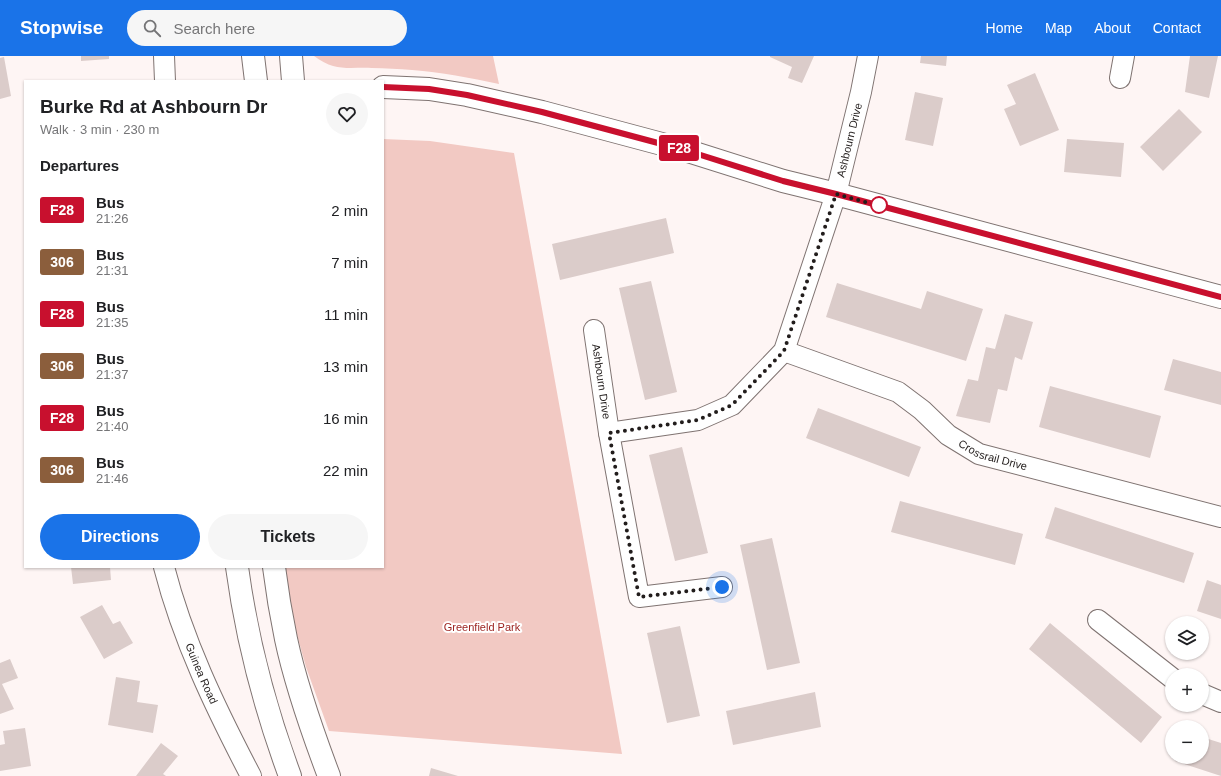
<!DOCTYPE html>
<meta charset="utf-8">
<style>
:root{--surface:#fff;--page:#f6f6f6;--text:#202124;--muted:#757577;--accent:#1a73e8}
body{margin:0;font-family:Helvetica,sans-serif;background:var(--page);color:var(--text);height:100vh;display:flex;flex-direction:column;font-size:15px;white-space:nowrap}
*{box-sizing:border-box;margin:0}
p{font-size:13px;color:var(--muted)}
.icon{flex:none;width:22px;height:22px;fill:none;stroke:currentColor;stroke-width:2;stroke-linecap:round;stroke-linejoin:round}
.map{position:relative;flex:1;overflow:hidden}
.drawer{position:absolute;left:24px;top:24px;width:360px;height:488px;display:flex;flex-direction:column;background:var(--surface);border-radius:0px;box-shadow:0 1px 3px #0004}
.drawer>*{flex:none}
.badge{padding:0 8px;border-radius:3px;font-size:14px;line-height:26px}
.buttons{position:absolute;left:1165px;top:560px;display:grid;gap:8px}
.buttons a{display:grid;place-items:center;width:44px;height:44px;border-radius:50%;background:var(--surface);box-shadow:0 1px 3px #0004;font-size:20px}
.you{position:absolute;width:20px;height:20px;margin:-10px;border:3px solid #fff;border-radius:50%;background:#1a73e8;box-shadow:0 0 0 6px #1a73e833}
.map>.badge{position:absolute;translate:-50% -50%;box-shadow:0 0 0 2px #fff}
h2{padding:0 16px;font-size:15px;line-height:36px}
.round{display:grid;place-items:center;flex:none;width:42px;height:42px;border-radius:21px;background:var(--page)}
.head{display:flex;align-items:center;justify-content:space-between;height:68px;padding:0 16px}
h1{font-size:19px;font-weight:600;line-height:30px}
.button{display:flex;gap:8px;margin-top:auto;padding:8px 16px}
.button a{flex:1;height:46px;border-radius:24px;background:var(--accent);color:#fff;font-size:16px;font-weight:600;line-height:46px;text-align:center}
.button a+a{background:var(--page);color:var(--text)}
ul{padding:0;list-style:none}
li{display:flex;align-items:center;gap:12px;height:52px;padding:0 16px}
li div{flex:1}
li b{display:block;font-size:15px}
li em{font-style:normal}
li .badge{min-width:44px;font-weight:700;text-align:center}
header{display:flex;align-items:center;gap:24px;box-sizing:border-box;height:56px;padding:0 20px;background:var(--accent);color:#fff}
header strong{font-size:19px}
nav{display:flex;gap:22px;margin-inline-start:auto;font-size:14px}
.search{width:280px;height:36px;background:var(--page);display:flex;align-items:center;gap:10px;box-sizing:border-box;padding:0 14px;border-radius:22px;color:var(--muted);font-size:15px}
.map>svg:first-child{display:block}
.green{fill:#f2c9c3}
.building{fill:#dbccca}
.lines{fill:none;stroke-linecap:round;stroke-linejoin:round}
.minor-casing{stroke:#7f7371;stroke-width:22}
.secondary-casing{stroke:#7f7371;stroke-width:24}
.minor{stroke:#fff;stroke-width:20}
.secondary{stroke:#fff;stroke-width:22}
.line-casing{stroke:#fff;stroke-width:9}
.line{stroke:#c8102e;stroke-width:6}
.walk{stroke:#221d1c;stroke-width:4;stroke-dasharray:0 7.2}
.stop-dot{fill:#fff;stroke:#c8102e;stroke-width:2}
.labels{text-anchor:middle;stroke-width:4;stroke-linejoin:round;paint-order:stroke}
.street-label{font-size:11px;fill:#221d1c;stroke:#fff}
.park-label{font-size:11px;fill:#9a1f1c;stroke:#fff}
</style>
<header>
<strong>Stopwise</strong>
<div class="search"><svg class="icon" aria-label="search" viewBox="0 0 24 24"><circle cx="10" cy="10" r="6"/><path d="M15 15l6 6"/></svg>Search here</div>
<nav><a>Home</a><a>Map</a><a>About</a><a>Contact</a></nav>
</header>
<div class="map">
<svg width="1221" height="720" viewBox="0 0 1221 720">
<rect width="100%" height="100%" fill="#fef5f4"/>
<path class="green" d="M314,0H493L499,28C470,22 441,16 412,14C399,13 385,12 372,12C348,11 335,16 314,0Z
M383,83L430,85L514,97L622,698L329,675L306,611L292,561L283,511H383Z"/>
<path class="building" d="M81,0H109V3L81,5Z
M770,0H814L802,27L788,22L792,11L770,1Z
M921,0H947L946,10L920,7Z
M1190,0H1218L1209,42L1185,36Z
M4,1L11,40L0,43V2Z
M1035,17L1059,74L1020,90L1004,53L1016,48L1007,29Z
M915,36L943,42L933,90L905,84Z
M1179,53L1202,76L1163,115L1140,91Z
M1067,83L1124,87L1121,121L1064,116Z
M666,162L674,197L560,224L552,188Z
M651,225L677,336L645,344L619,232Z
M837,227L921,253L927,235L983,253L966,305L826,261Z
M1005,258L1033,266L1022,304L1015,301L1007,335L998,333L990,367L956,360L968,323L978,325L986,291L995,293Z
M1173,303L1221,316V349L1164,334Z
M1050,330L1161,360L1150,402L1039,371Z
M818,352L921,391L909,421L806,382Z
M682,391L708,497L675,505L649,399Z
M900,445L1023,478L1015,509L891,476Z
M1055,451L1194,497L1184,527L1045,482Z
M772,482L800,607L767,614L740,489Z
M71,511H110L111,524L73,528Z
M1207,524L1221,529V563L1197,555Z
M102,549L113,568L120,565L133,587L104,603L80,561Z
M1050,567L1162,661L1141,687L1029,593Z
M680,570L700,660L667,667L647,577Z
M10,603L18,622L2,628L14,653L0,658V607Z
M116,621L140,625L137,646L158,649L153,677L108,669Z
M815,636L821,671L733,689L726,655Z
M25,672L31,710L0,715V689L5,688L3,675Z
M1202,681L1221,687V720L1175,705L1177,701H1202Z
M161,687L178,700L163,718L166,720H136Z
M431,712L458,720H429Z"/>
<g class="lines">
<g class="minor-casing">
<g id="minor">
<path d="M164,0L165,25"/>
<path d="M1120,22L1124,0"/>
<path id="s1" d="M594,274L609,377L639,541L722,531"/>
<path id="s2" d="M784,295L898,336L922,354L948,379L979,398L1221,461"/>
<path id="s3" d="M609,377L698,364L732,349L784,295L836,138L861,36L868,0"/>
<path id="s4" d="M164,511C183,585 216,653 251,720"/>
<path d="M1098,564L1172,622"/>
<path d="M1202,638L1221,646"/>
</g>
</g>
<g class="secondary-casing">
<path id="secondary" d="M253,0L256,25
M291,0L293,25
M383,31L429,33L467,39L542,56L688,95L783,125L836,138L1221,241
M237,511C247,585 264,650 290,720
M274,511C277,535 281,559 286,583C296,630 312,675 329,720"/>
</g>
<use href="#minor" class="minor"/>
<use href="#secondary" class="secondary"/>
</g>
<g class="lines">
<g class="line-casing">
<path id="line" d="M383,31L429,33L467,39L542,56L688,95L783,125L836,138L1221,241"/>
</g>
<use href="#line" class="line"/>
<path class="walk" d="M722,531L639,541L609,377L698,364L732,349L784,295L836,138L880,150L879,149"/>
</g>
<circle class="stop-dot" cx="879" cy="149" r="8"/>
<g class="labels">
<g class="street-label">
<text dy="4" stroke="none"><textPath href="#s3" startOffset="423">Ashbourn Drive</textPath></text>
<text dy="4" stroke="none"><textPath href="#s1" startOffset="52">Ashbourn Drive</textPath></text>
<text dy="4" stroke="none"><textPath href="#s2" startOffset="237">Crossrail Drive</textPath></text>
<text dy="4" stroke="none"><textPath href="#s4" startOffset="113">Guinea Road</textPath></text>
</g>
<g class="park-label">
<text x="482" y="575">Greenfield Park</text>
</g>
</g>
</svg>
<div class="buttons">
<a><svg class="icon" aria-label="layers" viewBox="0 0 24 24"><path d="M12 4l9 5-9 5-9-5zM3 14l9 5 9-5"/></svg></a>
<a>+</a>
<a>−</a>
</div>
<div class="you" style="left:722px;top:531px"></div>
<b class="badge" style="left:679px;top:92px;background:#c8102e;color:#fff">F28</b>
<section class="drawer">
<div class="head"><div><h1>Burke Rd at Ashbourn Dr</h1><p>Walk · 3 min · 230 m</p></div><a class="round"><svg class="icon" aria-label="heart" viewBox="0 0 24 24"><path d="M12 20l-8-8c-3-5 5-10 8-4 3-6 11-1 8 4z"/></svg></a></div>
<h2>Departures</h2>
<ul>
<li><span class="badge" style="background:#c8102e;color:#fff">F28</span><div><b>Bus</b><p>21:26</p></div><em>2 min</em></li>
<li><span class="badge" style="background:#8b5e3c;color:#fff">306</span><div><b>Bus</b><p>21:31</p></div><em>7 min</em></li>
<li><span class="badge" style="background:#c8102e;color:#fff">F28</span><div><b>Bus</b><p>21:35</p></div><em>11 min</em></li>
<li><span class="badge" style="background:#8b5e3c;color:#fff">306</span><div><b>Bus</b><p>21:37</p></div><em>13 min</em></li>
<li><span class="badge" style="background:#c8102e;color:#fff">F28</span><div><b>Bus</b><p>21:40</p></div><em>16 min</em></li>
<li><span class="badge" style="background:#8b5e3c;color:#fff">306</span><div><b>Bus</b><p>21:46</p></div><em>22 min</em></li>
</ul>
<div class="button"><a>Directions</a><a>Tickets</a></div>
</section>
</div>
